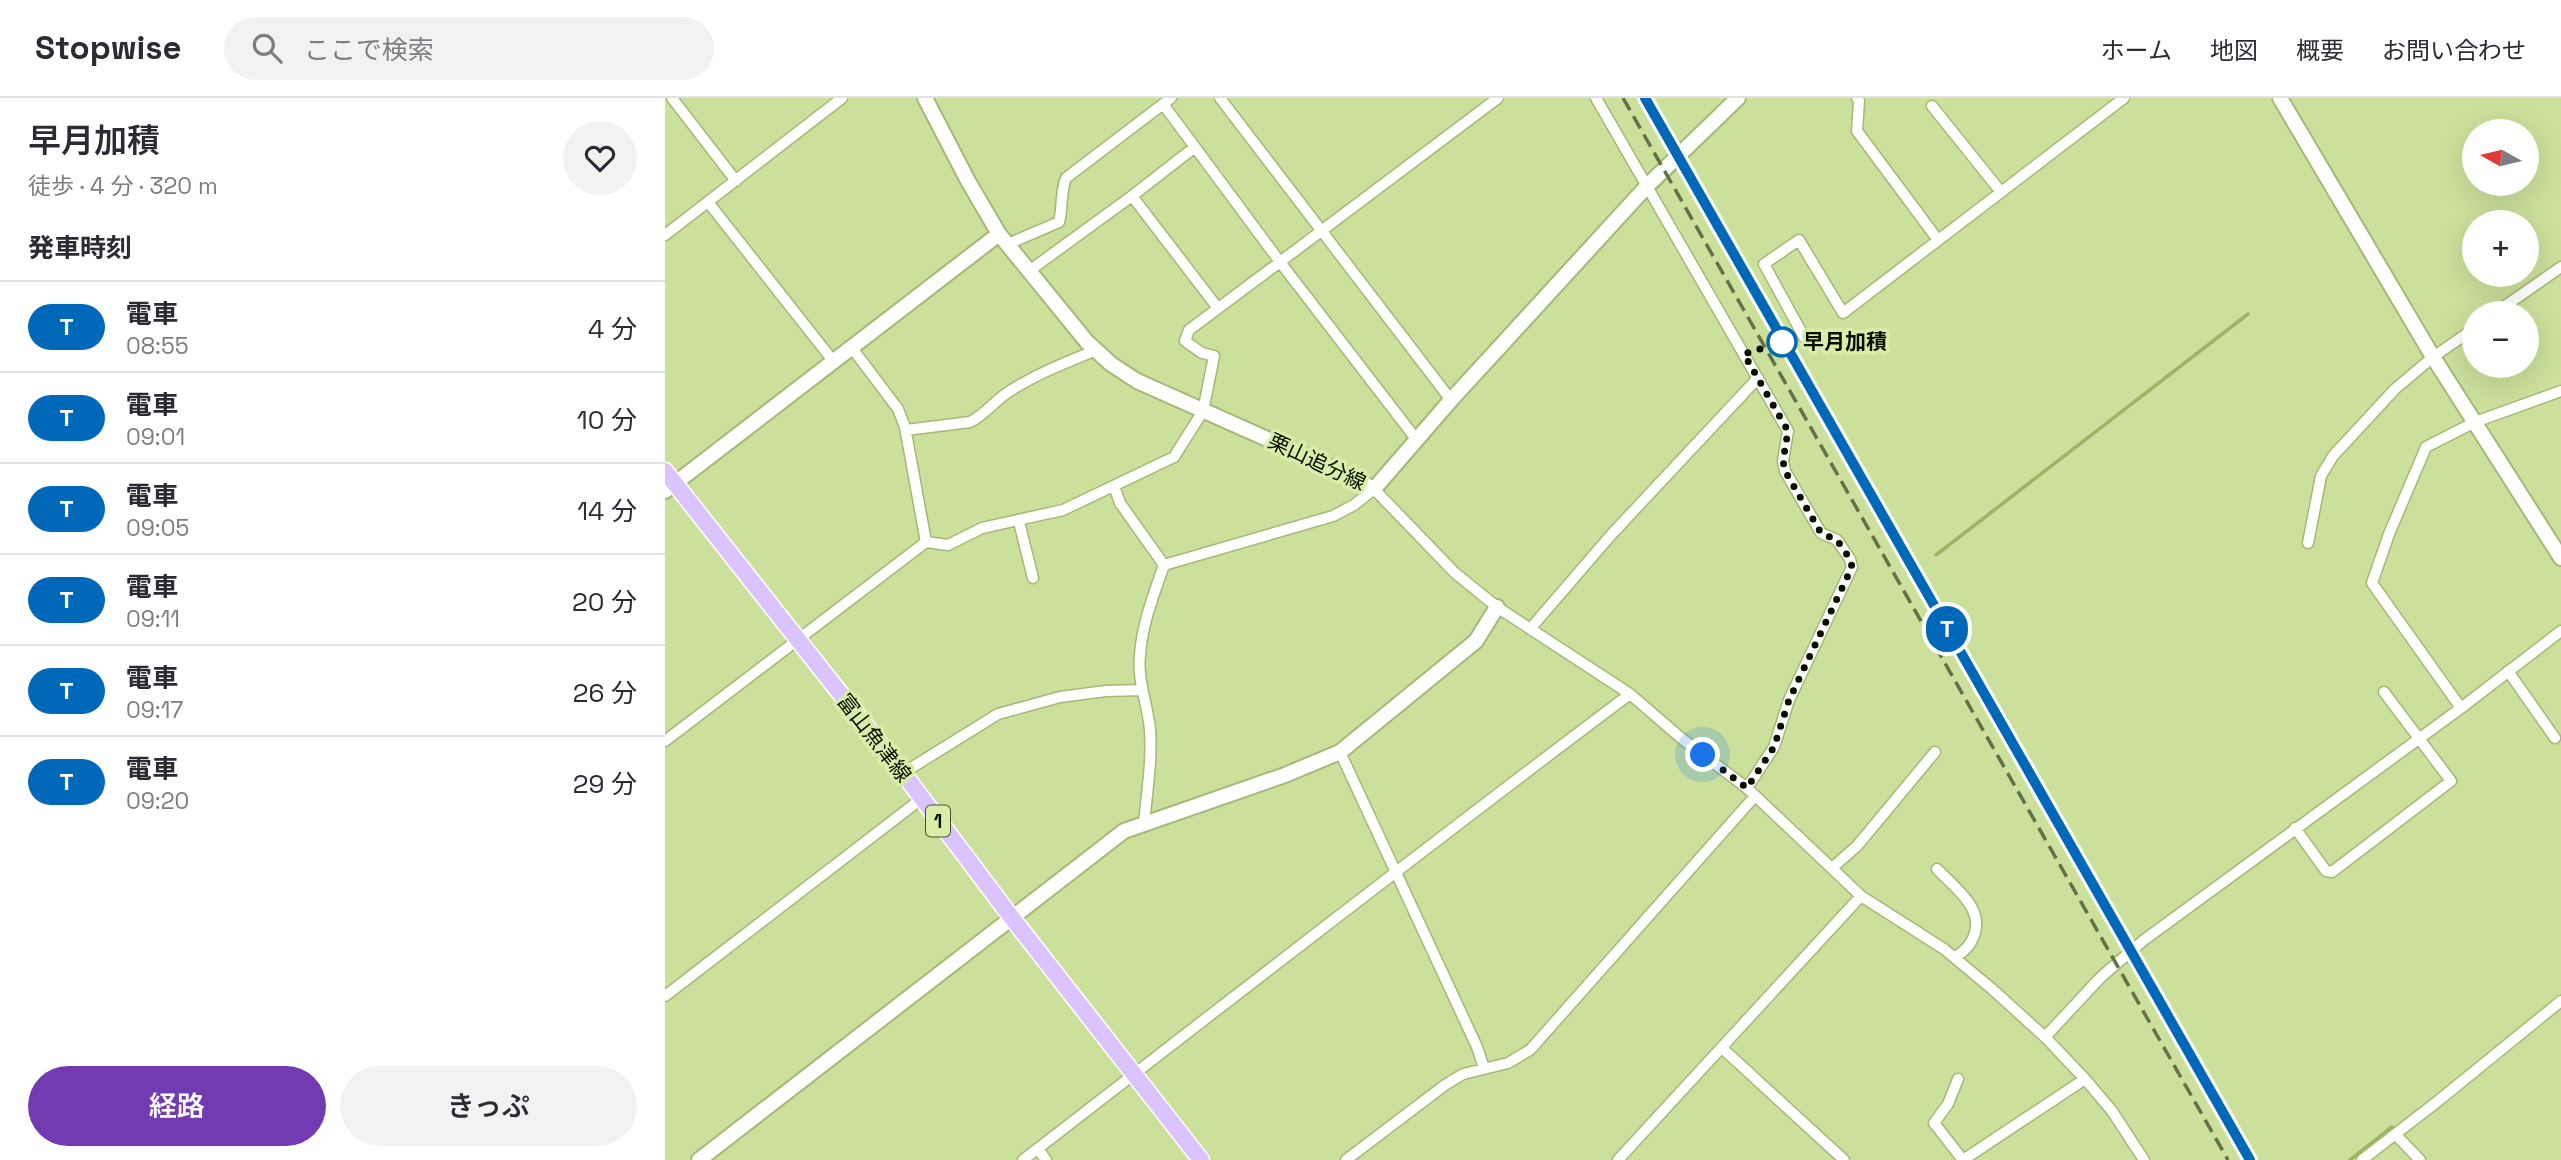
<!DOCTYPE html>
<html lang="ja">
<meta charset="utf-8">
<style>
:root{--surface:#fff;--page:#f2f2f3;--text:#2b2b33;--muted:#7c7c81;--line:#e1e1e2;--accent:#733bb1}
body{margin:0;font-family:"Space Grotesk","Noto Sans JP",sans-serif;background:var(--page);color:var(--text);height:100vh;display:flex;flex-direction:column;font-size:26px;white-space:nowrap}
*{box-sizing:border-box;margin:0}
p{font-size:23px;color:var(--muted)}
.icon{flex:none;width:38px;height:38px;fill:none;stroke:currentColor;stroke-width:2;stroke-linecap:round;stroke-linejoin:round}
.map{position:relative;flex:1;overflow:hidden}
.details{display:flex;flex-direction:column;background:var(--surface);width:665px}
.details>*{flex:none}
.badge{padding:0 14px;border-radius:23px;font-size:24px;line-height:46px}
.needle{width:46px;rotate:278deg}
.controls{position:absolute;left:1797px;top:21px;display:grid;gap:14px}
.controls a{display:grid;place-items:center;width:77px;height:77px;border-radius:50%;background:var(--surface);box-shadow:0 7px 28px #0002;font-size:35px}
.you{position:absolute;width:35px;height:35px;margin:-18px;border:5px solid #fff;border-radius:50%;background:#1a73e8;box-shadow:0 0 0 10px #1a73e833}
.map>.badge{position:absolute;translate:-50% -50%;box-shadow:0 0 0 4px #fff}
h2{padding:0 28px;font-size:26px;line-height:63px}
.round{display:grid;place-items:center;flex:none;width:74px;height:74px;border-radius:37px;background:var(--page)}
.headline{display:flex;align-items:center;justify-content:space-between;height:119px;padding:0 28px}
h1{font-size:33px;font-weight:600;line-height:52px}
.cta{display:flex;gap:14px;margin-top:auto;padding:14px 28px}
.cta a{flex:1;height:80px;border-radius:42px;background:var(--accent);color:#fff;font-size:28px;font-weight:600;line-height:80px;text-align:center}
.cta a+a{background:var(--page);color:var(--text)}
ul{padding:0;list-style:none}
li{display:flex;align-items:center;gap:21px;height:91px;padding:0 28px;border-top:2px solid var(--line)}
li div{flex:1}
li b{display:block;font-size:26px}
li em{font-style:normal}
li .badge{min-width:77px;font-weight:700;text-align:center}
header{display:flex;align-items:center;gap:42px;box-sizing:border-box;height:98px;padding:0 35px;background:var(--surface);border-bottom:2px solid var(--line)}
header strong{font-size:33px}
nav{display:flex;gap:38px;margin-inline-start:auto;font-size:24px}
.search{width:490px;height:63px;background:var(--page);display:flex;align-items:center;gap:18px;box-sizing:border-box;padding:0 24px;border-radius:38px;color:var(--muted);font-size:26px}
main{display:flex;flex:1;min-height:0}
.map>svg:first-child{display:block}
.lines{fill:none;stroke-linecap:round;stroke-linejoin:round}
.stream{stroke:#9eb464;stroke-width:3.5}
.street-casing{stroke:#a5b876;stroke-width:13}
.secondary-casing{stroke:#a5b876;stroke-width:18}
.primary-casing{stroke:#fff;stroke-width:19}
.street{stroke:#fff;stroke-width:10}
.secondary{stroke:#fff;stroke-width:14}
.primary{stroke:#dbc4fd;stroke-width:16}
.rail{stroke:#647048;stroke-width:3.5;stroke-dasharray:14 7;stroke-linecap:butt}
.line-casing{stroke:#fff;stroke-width:16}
.line{stroke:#0068b9;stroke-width:10}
.walk{stroke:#090e00;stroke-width:7;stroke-dasharray:0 12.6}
.stop-dot{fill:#fff;stroke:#0068b9;stroke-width:3.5}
.labels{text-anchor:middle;stroke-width:7;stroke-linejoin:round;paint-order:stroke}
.shield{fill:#d8eda8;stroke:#475132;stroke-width:2}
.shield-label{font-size:19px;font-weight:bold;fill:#090e00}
.stop-label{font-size:21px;font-weight:bold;fill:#090e00;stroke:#d8eda8;text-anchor:start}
.street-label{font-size:21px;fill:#090e00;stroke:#d8eda8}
</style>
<header>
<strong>Stopwise</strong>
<div class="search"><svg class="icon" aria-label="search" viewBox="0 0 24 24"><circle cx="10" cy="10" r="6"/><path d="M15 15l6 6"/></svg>ここで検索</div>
<nav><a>ホーム</a><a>地図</a><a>概要</a><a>お問い合わせ</a></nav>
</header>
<main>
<section class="details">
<div class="headline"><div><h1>早月加積</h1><p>徒歩 · 4 分 · 320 m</p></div><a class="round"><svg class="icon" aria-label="heart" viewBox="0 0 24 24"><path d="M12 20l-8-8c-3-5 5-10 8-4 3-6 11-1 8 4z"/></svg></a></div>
<h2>発車時刻</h2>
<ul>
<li><span class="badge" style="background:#0068b9;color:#fff">T</span><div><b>電車</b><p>08:55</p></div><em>4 分</em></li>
<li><span class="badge" style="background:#0068b9;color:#fff">T</span><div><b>電車</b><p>09:01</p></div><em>10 分</em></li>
<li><span class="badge" style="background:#0068b9;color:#fff">T</span><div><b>電車</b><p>09:05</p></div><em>14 分</em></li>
<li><span class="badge" style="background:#0068b9;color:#fff">T</span><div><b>電車</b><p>09:11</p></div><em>20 分</em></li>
<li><span class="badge" style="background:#0068b9;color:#fff">T</span><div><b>電車</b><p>09:17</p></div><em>26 分</em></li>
<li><span class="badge" style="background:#0068b9;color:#fff">T</span><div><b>電車</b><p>09:20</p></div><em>29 分</em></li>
</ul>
<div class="cta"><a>経路</a><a>きっぷ</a></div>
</section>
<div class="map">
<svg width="1896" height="1062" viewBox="0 0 1896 1062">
<rect width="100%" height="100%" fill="#cbe09b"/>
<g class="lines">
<path class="stream" d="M981,100L1044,37
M1271,457L1583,216
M1685,1062L1727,1029"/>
<g class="street-casing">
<path id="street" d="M7,0L71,83
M555,0L786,302
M931,0L1123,333L1118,363L1120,373L1156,435L1172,442L1185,461L1187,469L1124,602L1109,649L1082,690
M1192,0L1194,3L1192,33L1273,142
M498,6L615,164L833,0
M1267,8L1336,94
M530,49L467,98L552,209
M43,104L169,264
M0,137L177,0
M343,146L394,124C398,109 395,95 401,80L506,0
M364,173L467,98
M1830,215L1896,169
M1143,241L1139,239L1099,166L1134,142L1178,215L1459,0
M187,250L233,311L240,329L261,444
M241,332L305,324C320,317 330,302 345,293C371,276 402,264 431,252
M449,388L455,405L499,467
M354,424L368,480
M1643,445L1656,378L1668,358L1730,291L1768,259L1810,230
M499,467L668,418L689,407L709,391L790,475L832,509L965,596L1016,640L1082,690L1196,798L1279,851L1327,891L1380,939L1420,981L1447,1013L1479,1062
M865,531L946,437L1093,280
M1843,573L1890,640
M1796,610L1707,485L1724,436L1761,349L1810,324L1896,293
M0,643L261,444L283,447L317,430L398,412L509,359L538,313L549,258L537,255L520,243L524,232L615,164L751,341
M675,654L812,949L819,970
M238,675L333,616L395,599L441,593L476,592
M479,725C482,694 487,664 485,632C483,607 472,583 475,557C477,526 489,496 499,467
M1630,730L1661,773L1667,774L1786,683L1719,594
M1167,770L1192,748L1270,654
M1272,771C1291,791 1324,813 1306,844C1303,850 1295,856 1290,860
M0,898L256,701
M1380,939L1436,879L1479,842L1796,610L1896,533
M1057,950L1179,1062
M1293,981L1283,1006L1269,1025L1298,1062
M1731,1037L1755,1062
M373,1051L381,1062
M358,1062C560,906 761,749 965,596
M681,1062L780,987L798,976L843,965L865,952L1090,698
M953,1062L1196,798
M1298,1062L1420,981
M1697,1062L1773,1003L1896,903"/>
</g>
<g class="secondary-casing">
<path id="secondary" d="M260,0L303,83L334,136L422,244L446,266L472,283L672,372L709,391L786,302L983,87L1073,0
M1615,0L1768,259L1896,460
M0,393L334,136
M34,1062L459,733L620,677L675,654L811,543L832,509"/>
</g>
<g class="primary-casing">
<path id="primary" d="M0,373L238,675L347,820L536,1062"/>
</g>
<use href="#street" class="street"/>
<use href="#secondary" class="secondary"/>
<use href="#primary" class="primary"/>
<path class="rail" d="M958,0L1563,1062
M980,0L1585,1062"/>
</g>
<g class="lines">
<g class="line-casing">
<path id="line" d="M980,0L1585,1062"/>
</g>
<use href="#line" class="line"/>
<path class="walk" d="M1038,657L1082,690L1109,649L1124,602L1187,469L1185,461L1172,442L1156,435L1120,373L1118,363L1123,333L1079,256L1117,244"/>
</g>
<circle class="stop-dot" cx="1117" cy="244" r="14"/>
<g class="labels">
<rect class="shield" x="261" y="707.5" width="24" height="31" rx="5"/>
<g class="shield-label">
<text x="273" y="730">1</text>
</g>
<g class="stop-label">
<text x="1138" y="251">早月加積</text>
</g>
<g class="street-label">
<text transform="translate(652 364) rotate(25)" y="7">栗山追分線</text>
<text transform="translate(209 640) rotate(52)" y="7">富山魚津線</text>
</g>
</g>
</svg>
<div class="controls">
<a><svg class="needle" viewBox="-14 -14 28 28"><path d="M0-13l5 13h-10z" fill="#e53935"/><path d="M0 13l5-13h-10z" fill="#7c7c81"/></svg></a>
<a>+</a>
<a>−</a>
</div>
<div class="you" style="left:1038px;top:657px"></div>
<b class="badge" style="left:1282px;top:531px;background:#0068b9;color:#fff">T</b>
</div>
</main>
